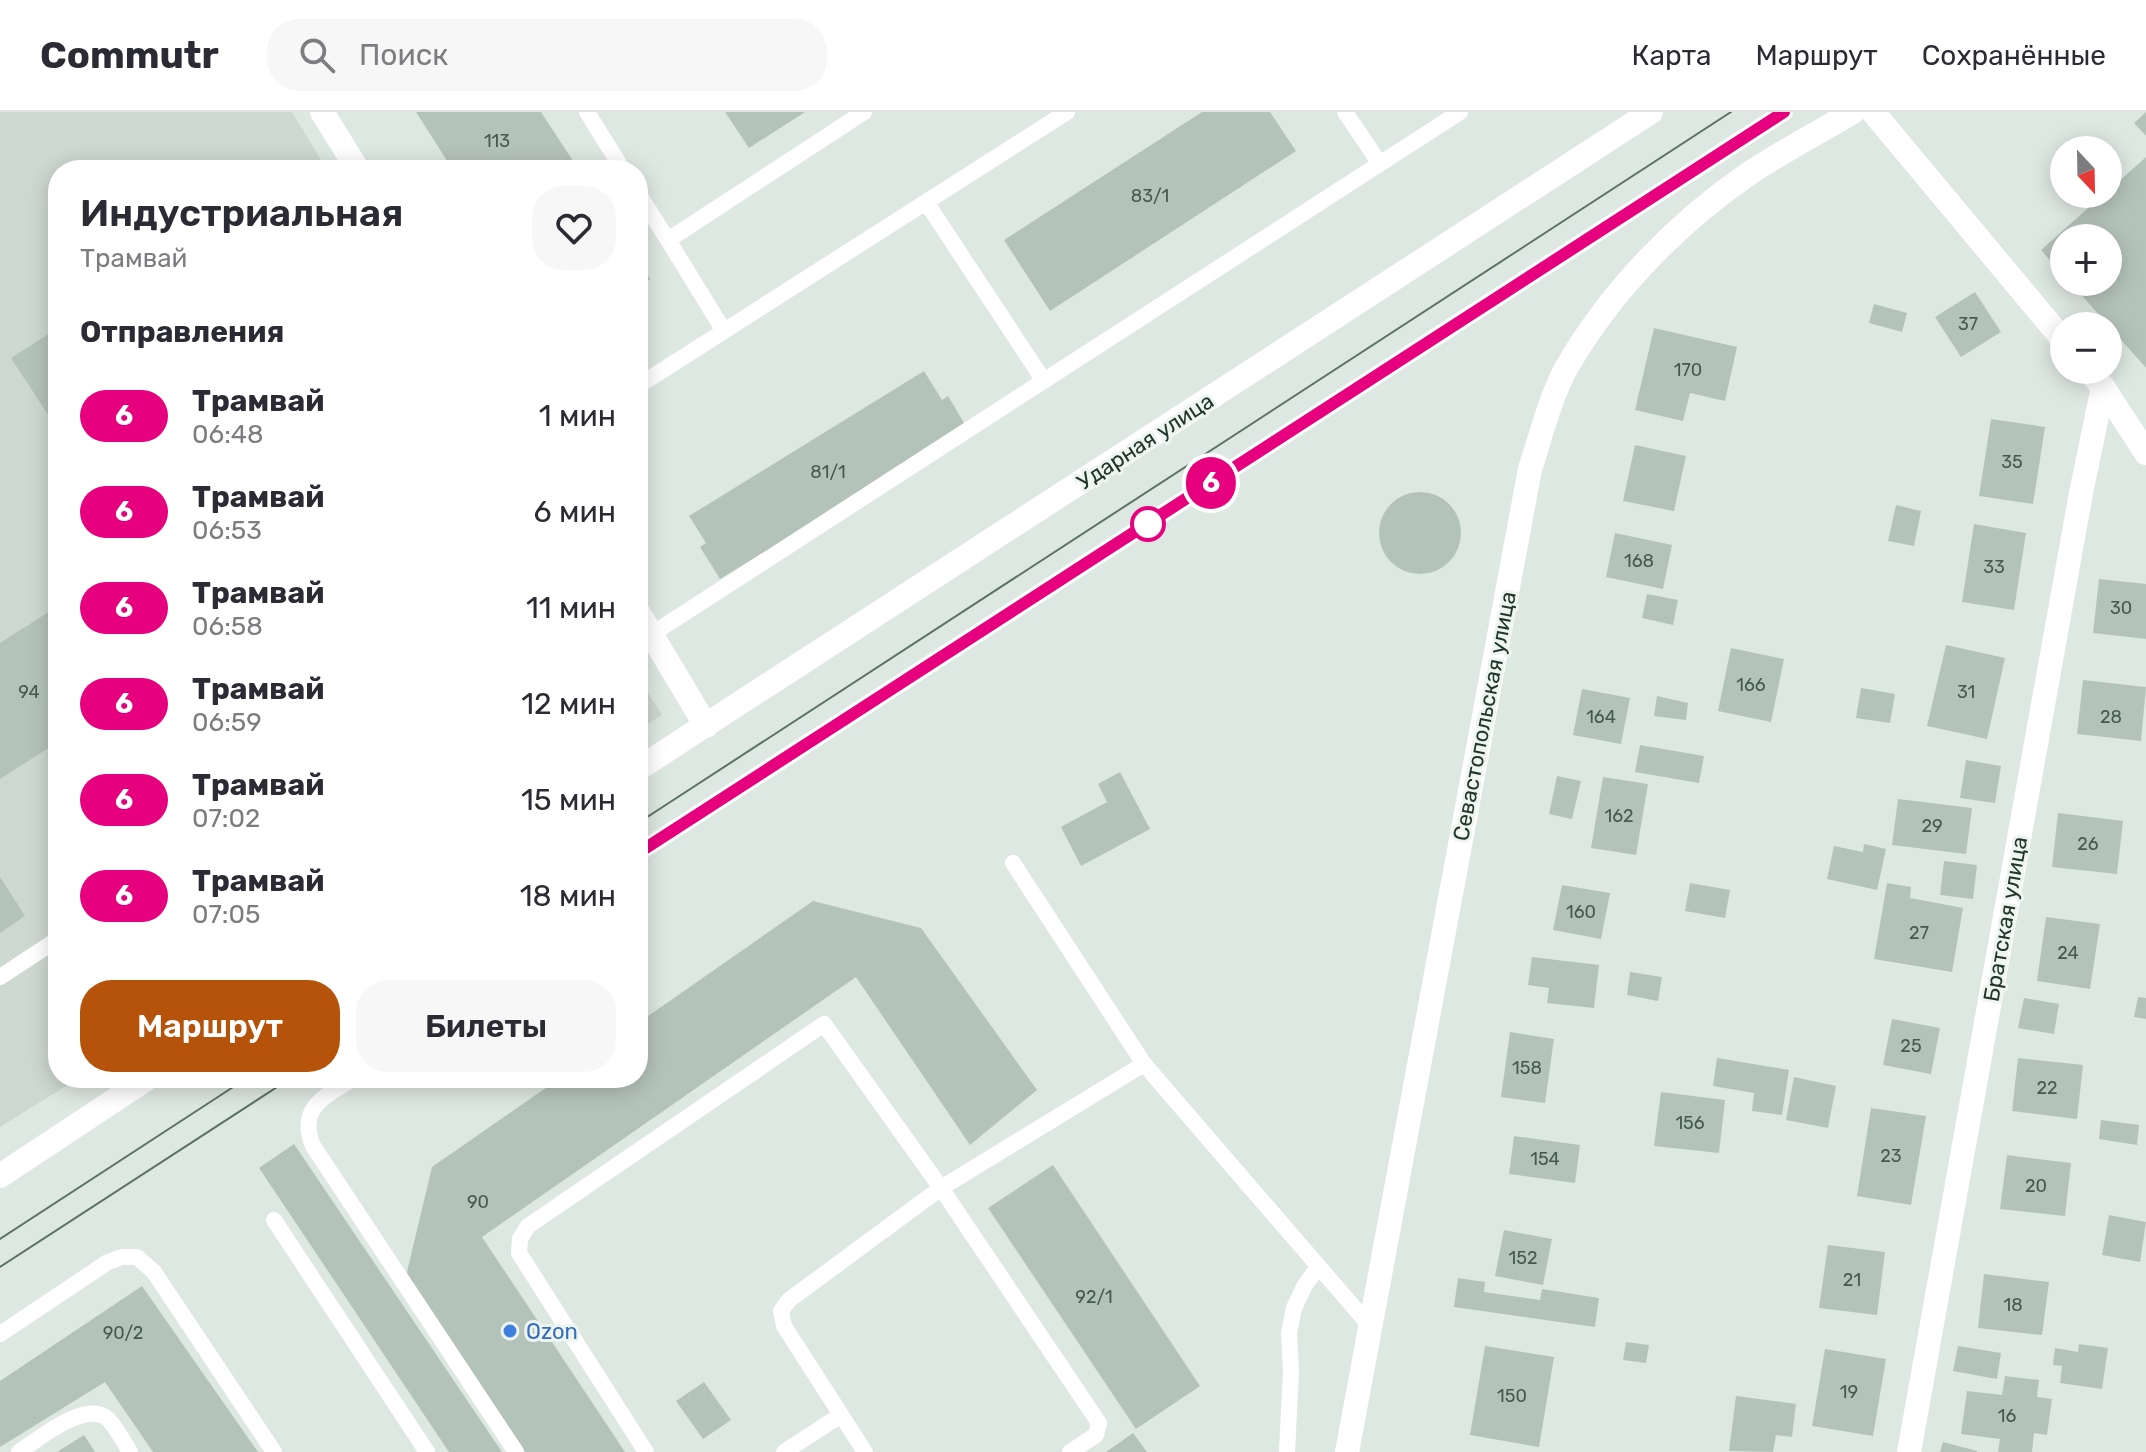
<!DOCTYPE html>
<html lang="ru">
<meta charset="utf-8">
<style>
:root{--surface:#fff;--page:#f7f7f7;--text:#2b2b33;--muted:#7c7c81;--line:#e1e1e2;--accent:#b45309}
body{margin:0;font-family:Rubik,sans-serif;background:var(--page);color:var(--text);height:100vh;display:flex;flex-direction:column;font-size:30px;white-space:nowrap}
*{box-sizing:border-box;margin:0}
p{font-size:26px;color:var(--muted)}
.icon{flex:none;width:44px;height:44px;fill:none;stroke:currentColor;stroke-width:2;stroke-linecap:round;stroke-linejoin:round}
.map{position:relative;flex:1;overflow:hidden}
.side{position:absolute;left:48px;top:48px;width:600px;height:928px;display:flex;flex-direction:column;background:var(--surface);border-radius:32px;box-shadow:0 4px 20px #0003}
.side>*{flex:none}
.badge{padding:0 16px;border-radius:26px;font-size:28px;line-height:52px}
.needle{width:52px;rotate:158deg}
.fabs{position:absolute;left:2050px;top:24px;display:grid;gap:16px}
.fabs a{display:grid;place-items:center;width:72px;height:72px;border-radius:50%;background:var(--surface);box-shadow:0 4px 20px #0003;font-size:40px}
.map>.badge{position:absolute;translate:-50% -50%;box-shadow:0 0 0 4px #fff}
h2{padding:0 32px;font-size:30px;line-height:72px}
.round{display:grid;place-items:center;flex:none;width:84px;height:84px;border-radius:32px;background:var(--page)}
.head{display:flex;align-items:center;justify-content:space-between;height:136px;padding:0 32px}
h1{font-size:38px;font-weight:600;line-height:60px}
.primary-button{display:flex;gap:16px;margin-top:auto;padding:16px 32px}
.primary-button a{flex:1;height:92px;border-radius:32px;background:var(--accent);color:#fff;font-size:32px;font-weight:600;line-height:92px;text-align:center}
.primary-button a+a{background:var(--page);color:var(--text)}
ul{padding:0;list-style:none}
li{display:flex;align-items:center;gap:24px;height:96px;padding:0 32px}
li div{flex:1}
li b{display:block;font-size:30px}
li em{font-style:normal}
li .badge{min-width:88px;font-weight:700;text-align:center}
header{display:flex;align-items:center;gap:48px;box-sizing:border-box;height:112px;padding:0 40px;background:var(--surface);border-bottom:2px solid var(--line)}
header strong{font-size:38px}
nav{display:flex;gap:44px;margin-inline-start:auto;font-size:28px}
.search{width:560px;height:72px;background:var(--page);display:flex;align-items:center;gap:20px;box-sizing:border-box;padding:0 28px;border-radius:32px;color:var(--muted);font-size:30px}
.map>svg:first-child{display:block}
.built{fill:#cdd8d0}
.building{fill:#b4c3ba}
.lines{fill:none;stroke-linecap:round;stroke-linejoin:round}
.service{stroke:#fff;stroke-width:16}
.minor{stroke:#fff;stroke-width:24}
.tertiary{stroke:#fff;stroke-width:24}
.tram{stroke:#5b7267;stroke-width:2}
.line-casing{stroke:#fff;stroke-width:18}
.line{stroke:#e6007e;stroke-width:12}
.stop-dot{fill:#fff;stroke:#e6007e;stroke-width:4}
.shop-dot{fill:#3f7fe0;stroke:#eef5f0;stroke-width:3}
.labels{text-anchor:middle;stroke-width:6;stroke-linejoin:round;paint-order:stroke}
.number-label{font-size:18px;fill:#465950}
.street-label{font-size:22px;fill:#21362c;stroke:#eef5f0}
.shop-label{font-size:22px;fill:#366cbe;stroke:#eef5f0;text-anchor:start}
</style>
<header>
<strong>Commutr</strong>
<div class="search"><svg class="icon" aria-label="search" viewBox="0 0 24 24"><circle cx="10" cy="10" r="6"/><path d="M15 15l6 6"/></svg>Поиск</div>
<nav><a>Карта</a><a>Маршрут</a><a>Сохранённые</a></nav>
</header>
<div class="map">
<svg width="2146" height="1340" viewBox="0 0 2146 1340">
<rect width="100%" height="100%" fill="#dee8e2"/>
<path class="built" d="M0,0H292L327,58H58V966H79L0,1015Z
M638,565L662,603L638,618Z"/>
<path class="building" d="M416,0H541L579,58H453Z
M725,0H805L749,36Z
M1202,0H1270L1296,39L1050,199L1004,128Z
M2146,0V24L2134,11Z
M2146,45V256L2070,170H2108V126H2064V164L2041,138L2104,82H2108V79Z
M638,148L650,167L638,174Z
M1975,180L2001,220L1961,245L1935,205Z
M1874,192L1907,201L1902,220L1869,211Z
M58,216V318L11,246Z
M1654,216L1737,235L1725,289L1690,281L1683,309L1635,298Z
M924,259L942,288L948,284L967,316L720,467L700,435L706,431L689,404Z
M1991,307L2045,315L2033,392L1979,384Z
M1635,333L1686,344L1674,399L1623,389Z
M1379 421a41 41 0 1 1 82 0a41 41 0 1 1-82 0Z
M1896,393L1921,399L1914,434L1888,429Z
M1974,412L2026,421L2014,498L1962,490Z
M1615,421L1672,433L1663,477L1606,465Z
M2099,467L2146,472V527L2093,521Z
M1647,482L1678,488L1673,513L1642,506Z
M58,494V630L0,667V531Z
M1946,533L2005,546L1987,627L1927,614Z
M1731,536L1784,547L1771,610L1718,599Z
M2083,568L2146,575L2141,629L2077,622Z
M1861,576L1895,582L1890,611L1856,606Z
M1582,577L1630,586L1621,632L1573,623Z
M1657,584L1688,591L1686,608L1654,604Z
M1640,633L1704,644L1699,671L1635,660Z
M1966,648L2001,654L1995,691L1960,686Z
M1120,660L1150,717L1081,754L1061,715L1107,690L1098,672Z
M1557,664L1581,669L1572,707L1549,702Z
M1603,665L1648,672L1636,743L1591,736Z
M1898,687L1972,696L1966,742L1892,733Z
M2058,701L2123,709L2117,762L2052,755Z
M1864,732L1886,737L1877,778L1827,767L1834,734L1863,740Z
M1944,749L1977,753L1973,787L1940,783Z
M0,765L25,804L0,821Z
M1690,771L1730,778L1725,806L1685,799Z
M1887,771L1911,775L1910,786L1963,796L1952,860L1874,847Z
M1562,773L1610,781L1601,827L1553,818Z
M813,789L921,816L1037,978L970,1033L856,865L482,1125L625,1340H525L406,1164L432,1055L560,966H638V911Z
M2046,805L2100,812L2090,877L2037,869Z
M1532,845L1599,853L1594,896L1547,891L1549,876L1528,873Z
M1630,860L1662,865L1658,889L1627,883Z
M2138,885L2146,886V907L2134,905Z
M2024,886L2059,892L2054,922L2018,916Z
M1892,907L1940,916L1931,962L1883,953Z
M1510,920L1554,927L1545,991L1501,985Z
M1717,946L1789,958L1782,1003L1752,999L1754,981L1713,974Z
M2018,946L2083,953L2077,1007L2012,999Z
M1794,965L1836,974L1828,1016L1786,1008Z
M1661,980L1725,988L1719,1041L1654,1034Z
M1871,996L1926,1004L1911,1093L1857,1084Z
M2101,1008L2139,1013L2137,1033L2099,1027Z
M1514,1024L1580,1033L1575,1071L1509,1062Z
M294,1032L502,1340H449L259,1056Z
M2007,1043L2071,1051L2065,1104L2000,1097Z
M1053,1053L1200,1274L1136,1317L988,1096Z
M2109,1103L2146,1110L2140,1150L2102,1143Z
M1504,1118L1552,1127L1543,1173L1495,1164Z
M1828,1133L1885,1140L1877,1203L1819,1196Z
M1984,1162L2049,1170L2042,1223L1978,1216Z
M1458,1166L1485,1170L1484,1180L1540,1188L1542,1177L1599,1186L1595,1215L1454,1195Z
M142,1174L258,1340H153L105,1270L0,1335V1269Z
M1626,1230L1649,1233L1646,1251L1623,1248Z
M2079,1232L2108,1236L2102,1277L2060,1271L2062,1254L2053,1253L2055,1236L2078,1240Z
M1485,1234L1554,1245L1539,1335L1470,1323Z
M1958,1234L2001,1241L1997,1267L1953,1259Z
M1825,1237L1886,1247L1873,1324L1812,1314Z
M2005,1264L2039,1268L2037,1285L2052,1287L2047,1323L2034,1321L2032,1340H1998L2000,1327L1961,1322L1967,1279L2002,1283Z
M704,1270L731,1308L703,1327L676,1289Z
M1736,1284L1796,1292L1792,1325L1776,1323L1773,1340L1729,1339Z
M1133,1321L1147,1340H1106Z
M84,1323L95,1340H57Z
M1943,1330L1977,1339V1340H1940Z"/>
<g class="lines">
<path class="service" d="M587,0L623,58
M1345,0L1380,52
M638,81L668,128L864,0
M926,90L1044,269
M668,128L724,219
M638,274L1067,0
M652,522L1460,0
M1013,751L1144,952
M0,865L58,827
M354,966C326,984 297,995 313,1034L516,1340
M274,1108L427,1340
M0,1222L108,1150L122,1145H137L154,1160L274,1340
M19,1340C39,1327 87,1286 109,1308C117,1317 124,1330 130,1340
M646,1340L519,1141L520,1127L528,1114L824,912L941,1076L1099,1311L1096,1323L1070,1340
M784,1340L841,1303
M865,1340L784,1214L781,1199L789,1188L941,1076L1144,952L1370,1214
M1287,1340L1291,1259L1289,1221L1294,1196L1305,1173L1318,1155"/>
<path class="minor" d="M322,0L358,58
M1873,0L2064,229
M2088,258L2103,275L2146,341
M638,500L706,614
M1909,1340L2081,381L2103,275"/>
<path class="tertiary" d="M638,657L1651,0
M0,1064L148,966
M1347,1340L1530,357C1541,324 1551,282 1568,253C1612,178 1676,112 1747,63C1781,40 1818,21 1853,0"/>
<path class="tram" d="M638,711L1731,0
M638,741L1784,0
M0,1127L247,966
M0,1155L291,966"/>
</g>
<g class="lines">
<g class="line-casing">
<path id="line" d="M638,741L1784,0"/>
</g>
<use href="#line" class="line"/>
</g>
<circle class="stop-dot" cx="1148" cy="412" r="16"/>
<circle class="shop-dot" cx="510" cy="1219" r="8"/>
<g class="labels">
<g class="number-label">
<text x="497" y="35">113</text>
<text x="1150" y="90">83/1</text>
<text x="1968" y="218">37</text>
<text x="1688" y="264">170</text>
<text x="2012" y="356">35</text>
<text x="828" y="366">81/1</text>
<text x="1639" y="455">168</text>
<text x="1994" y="461">33</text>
<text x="2121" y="502">30</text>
<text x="1751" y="579">166</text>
<text x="29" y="586">94</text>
<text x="1966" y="586">31</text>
<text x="1601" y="611">164</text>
<text x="2111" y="611">28</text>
<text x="1619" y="710">162</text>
<text x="1932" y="720">29</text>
<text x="2088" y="738">26</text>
<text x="1581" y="806">160</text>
<text x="1919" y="827">27</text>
<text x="2068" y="847">24</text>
<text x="1911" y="940">25</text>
<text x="1527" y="962">158</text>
<text x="2047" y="982">22</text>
<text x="1690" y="1017">156</text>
<text x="1891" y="1050">23</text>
<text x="1545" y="1053">154</text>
<text x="2036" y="1080">20</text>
<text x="478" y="1096">90</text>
<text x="1523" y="1152">152</text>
<text x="1852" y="1174">21</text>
<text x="1094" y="1191">92/1</text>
<text x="2013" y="1199">18</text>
<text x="123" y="1227">90/2</text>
<text x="1849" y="1286">19</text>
<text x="1512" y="1290">150</text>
<text x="2007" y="1310">16</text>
</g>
<g class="street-label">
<text transform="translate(1145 329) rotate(-33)" y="8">Ударная улица</text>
<text transform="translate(1484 604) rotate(-79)" y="8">Севастопольская улица</text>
<text transform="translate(2005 807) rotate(-80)" y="8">Братская улица</text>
</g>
<g class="shop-label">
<text x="526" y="1227">Ozon</text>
</g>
</g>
</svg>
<div class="fabs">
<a><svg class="needle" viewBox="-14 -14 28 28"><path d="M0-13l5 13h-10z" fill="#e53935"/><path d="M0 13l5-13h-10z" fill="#7c7c81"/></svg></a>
<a>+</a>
<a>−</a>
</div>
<b class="badge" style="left:1211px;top:371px;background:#e6007e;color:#fff">6</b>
<section class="side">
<div class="head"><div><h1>Индустриальная</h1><p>Трамвай</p></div><a class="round"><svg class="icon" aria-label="heart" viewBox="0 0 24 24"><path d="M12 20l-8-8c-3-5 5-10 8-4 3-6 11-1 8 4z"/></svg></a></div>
<h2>Отправления</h2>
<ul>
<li><span class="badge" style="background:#e6007e;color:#fff">6</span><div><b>Трамвай</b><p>06:48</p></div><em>1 мин</em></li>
<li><span class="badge" style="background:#e6007e;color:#fff">6</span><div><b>Трамвай</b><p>06:53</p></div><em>6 мин</em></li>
<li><span class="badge" style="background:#e6007e;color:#fff">6</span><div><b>Трамвай</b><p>06:58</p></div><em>11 мин</em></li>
<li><span class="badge" style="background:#e6007e;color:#fff">6</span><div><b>Трамвай</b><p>06:59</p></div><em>12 мин</em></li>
<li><span class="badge" style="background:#e6007e;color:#fff">6</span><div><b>Трамвай</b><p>07:02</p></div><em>15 мин</em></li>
<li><span class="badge" style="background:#e6007e;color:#fff">6</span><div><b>Трамвай</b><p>07:05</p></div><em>18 мин</em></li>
</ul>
<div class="primary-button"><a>Маршрут</a><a>Билеты</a></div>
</section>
</div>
